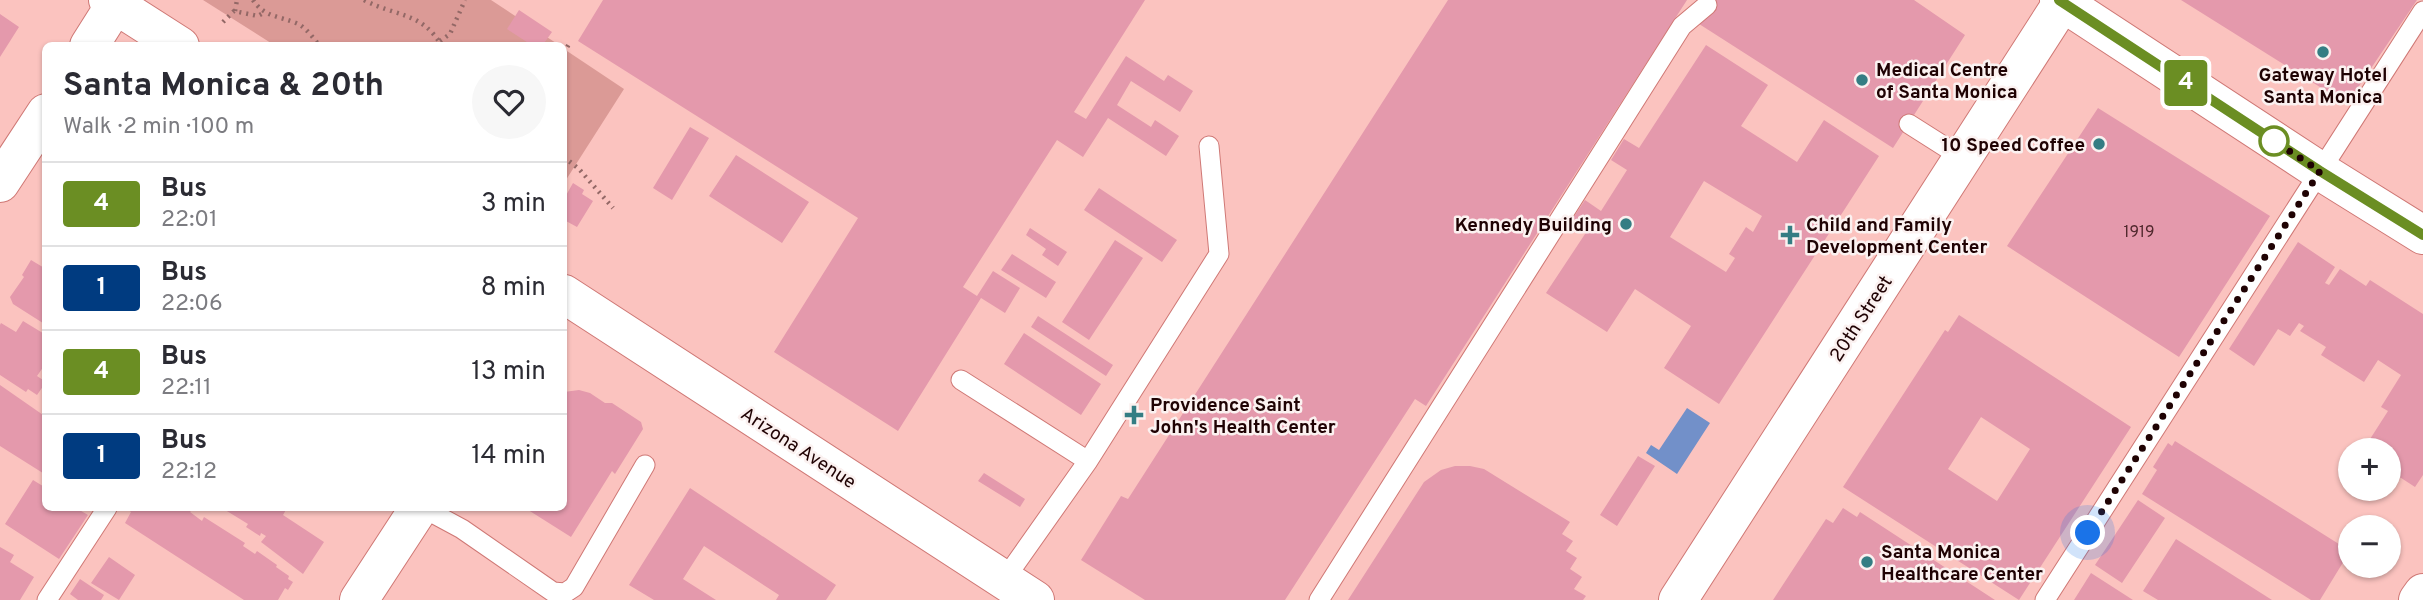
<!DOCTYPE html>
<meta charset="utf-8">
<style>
:root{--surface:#fff;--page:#f7f7f7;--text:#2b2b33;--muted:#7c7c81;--line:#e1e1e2}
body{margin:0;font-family:Overpass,sans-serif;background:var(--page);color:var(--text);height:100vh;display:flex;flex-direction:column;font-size:26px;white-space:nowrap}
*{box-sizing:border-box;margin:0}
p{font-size:23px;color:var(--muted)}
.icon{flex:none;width:38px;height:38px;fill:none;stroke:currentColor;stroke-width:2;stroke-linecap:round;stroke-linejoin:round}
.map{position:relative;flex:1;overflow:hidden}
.details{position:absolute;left:42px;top:42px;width:525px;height:469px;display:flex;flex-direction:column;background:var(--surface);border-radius:10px;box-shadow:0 2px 5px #0004}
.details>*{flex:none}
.badge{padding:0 14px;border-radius:5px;font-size:24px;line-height:46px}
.controls{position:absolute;left:2338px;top:438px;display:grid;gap:14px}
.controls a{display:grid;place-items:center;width:63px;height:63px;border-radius:50%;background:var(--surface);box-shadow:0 2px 5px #0004;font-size:35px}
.you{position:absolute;width:35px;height:35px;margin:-18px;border:5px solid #fff;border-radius:50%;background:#1a73e8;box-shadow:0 0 0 10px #1a73e833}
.map>.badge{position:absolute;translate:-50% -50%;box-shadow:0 0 0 4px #fff}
.round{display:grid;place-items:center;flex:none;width:74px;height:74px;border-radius:37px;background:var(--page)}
.overview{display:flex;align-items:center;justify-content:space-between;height:119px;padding:0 21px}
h1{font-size:33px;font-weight:700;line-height:52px}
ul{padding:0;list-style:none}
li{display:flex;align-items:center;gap:21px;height:84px;padding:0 21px;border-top:2px solid var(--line)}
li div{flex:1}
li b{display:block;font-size:26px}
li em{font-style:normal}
li .badge{min-width:77px;font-weight:700;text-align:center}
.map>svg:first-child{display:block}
.green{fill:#db9a96}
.water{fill:#7290c9}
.building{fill:#e499ac;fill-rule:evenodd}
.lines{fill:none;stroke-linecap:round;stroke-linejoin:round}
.service-casing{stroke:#cf7875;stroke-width:21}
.minor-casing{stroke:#cf7875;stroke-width:40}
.secondary-casing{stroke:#cf7875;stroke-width:40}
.primary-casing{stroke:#cf7875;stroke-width:40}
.path{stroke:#936866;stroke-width:4.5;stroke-dasharray:2 5;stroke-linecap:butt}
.service{stroke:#fff;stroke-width:19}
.minor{stroke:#fff;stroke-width:38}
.secondary{stroke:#fff;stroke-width:38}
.primary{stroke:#fff;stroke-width:38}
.line-casing{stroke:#fff;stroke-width:16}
.line{stroke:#6b8e23;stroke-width:10}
.walk{stroke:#1f0203;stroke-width:7;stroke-dasharray:0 12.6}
.poi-dot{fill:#347d83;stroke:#fbf1f0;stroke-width:2.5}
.stop-dot{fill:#fff;stroke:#6b8e23;stroke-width:3.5}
.labels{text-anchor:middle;stroke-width:5;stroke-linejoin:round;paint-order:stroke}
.number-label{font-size:16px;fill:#50282d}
.poi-label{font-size:19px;font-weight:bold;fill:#1f0203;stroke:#fbf1f0;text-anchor:start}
.street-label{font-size:19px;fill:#1f0203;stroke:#fbf1f0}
</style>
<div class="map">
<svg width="2423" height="600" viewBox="0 0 2423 600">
<rect width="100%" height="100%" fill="#fbc3bf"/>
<path class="green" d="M203,0H491L559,45H274Z
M564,49L624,89L564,183Z"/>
<path class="water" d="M1687,408L1710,423L1677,474L1646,453L1651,445L1659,450Z"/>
<path class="building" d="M603,0H1145L1074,112L1086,119L1126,56L1164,81L1168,75L1193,91L1180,112L1131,81L1117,105L1151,127L1155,120L1179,136L1166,156L1108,118L1083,157L1057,140L963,287L977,296L993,271L1020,288L1005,313L981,298L898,431L774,352L858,218L578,41Z
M1448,0H1687L1426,406L1415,399L1285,600H1145L1081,560L1121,496L1128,499Z
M1710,0H1914L1965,35L1893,148L1696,22Z
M2181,0H2417L2347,104Z
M519,10L552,32L542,46H533L507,29Z
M0,14L19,27L0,57Z
M1706,45L1768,85L1741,126L1797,162L1824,120L1879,156L1719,404L1664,368L1691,326L1635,289L1607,332L1546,293L1587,231L1571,221L1585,200L1601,211L1627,170L1611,160L1624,139L1639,148ZM1704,181L1762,216L1753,232L1746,227L1729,254L1735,258L1726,272L1670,237Z
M2098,108L2270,216L2179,357L2007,246Z
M690,127L709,138L672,200L653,188Z
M736,155L809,202L782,243L709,196Z
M573,183L584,190L582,194L593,201L577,227L566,221L564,225V199Z
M1099,188L1177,240L1162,262L1084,210Z
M1030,228L1067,252L1058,266L1042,255L1046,249L1026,235Z
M1115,240L1143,258L1089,340L1062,322Z
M2298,242L2335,267L2325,283L2329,285L2340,269L2366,286L2370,280L2423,314V475L2415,487L2395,474L2392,479L2389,477V450H2363L2388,411L2381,407L2401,375L2378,360L2364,382L2321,355L2326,347L2300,331L2304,326L2299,323L2290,336L2278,329L2254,366L2229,349Z
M1012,254L1056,282L1046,298L1001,270Z
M31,260L46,269V325L13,304L10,297L24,277L22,275Z
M1959,315L2131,427L2019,600L1843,487L1945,330L1948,332ZM1981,417L2030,449L1997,501L1948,469Z
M1038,316L1113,365L1106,376L1031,327Z
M23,321L46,335V344L42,349L46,352V363L37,376L46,382L37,395L28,389L26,392L0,375V325L1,323L16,332Z
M1024,333L1101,384L1081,415L1004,364Z
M0,385L46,417V475L0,446Z
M579,390L590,393L605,403H612L641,422L643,429L615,474L612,471L571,537L525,508H564V392Z
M2175,441L2350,551L2320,600H2311L2142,494L2157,470L2153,467L2168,443L2172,446Z
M1638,456L1655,466L1617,526L1600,515Z
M1455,466H1470L1484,469L1570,522L1562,534L1573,541L1566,551L1577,558L1570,569L1582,577L1574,589L1586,596L1583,600H1348L1424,482L1441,470Z
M984,473L1025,499L1020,507L978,481Z
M33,480L46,488V508H76L88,515L59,559L5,524Z
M690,488L836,585L826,600H776L779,595L704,546L683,579L716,600H654L629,585Z
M2138,500L2165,518L2122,583L2095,565Z
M128,508H188L192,510L190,512L202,521L204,517L245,543L243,546L255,554L257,551L277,565L276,567L289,576L288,579L293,582L288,590L285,588L278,600H244L125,523L131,512L127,509Z
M222,508H287L283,515L324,542L303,574L261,542L266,536L261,533L260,536L246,527L248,524Z
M1843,508L1857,517L1860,512L1995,600H1773L1826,519L1833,523Z
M2176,539L2272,600H2158L2143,591Z
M0,547L14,555L10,562L34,577L20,600H0Z
M109,557L135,575L119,600L91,583Z
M2091,573L2133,600H2074Z
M80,579L104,595L101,600H78L70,594Z"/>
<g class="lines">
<g class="service-casing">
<path id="service" d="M1909,124L1961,157
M961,380L1088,461
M423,508L462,529L553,592L565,593L574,587L645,465
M1004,580L1088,461L1219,254L1209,146
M47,600L107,508
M1319,600L1682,26L1707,5
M2045,600L2423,11"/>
</g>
<g class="minor-casing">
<path id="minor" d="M108,0L180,46
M89,46L118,0
M0,183L46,113
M564,294L1035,600
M359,600L419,508
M2418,600L2423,593"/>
</g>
<g class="secondary-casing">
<path id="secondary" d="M1678,600C1807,400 1934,199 2064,0"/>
</g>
<g class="primary-casing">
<path id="primary" d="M2059,0L2320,171L2423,235"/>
</g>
<path class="path" d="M253,0C264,17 279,16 296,23C306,27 313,38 320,46
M364,0C396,17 421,11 442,46
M235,11L237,0
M223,22L234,11L258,16L265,12
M440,41L450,34L465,0
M564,53L570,42
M564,157L579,169L613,208"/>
<use href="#service" class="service"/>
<use href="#minor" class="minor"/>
<use href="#secondary" class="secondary"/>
<use href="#primary" class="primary"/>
</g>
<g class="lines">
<g class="line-casing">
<path id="line" d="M2059,0L2320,171L2423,235"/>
</g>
<use href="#line" class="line"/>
<path class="walk" d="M2088,533L2320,171L2274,141"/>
</g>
<g class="poi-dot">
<circle cx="2323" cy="52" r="7"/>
<circle cx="1862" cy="80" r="7"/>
<circle cx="2099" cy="144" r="7"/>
<circle cx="1626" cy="224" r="7"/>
<path d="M1786.5 224.5h7v7h7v7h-7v7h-7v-7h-7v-7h7z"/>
<path d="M1130.5 404.5h7v7h7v7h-7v7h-7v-7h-7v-7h7z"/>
<circle cx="1867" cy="562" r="7"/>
</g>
<circle class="stop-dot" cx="2274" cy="141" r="14"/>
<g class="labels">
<g class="number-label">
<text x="2139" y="237">1919</text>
</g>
<g class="poi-label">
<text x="1876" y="76">Medical Centre<tspan x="1876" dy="22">of Santa Monica</tspan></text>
<text x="2323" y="81" text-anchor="middle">Gateway Hotel<tspan x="2323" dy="22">Santa Monica</tspan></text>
<text x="2085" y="151" text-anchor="end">10 Speed Coffee</text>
<text x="1612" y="231" text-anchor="end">Kennedy Building</text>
<text x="1806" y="231">Child and Family<tspan x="1806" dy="22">Development Center</tspan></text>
<text x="1150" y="411">Providence Saint<tspan x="1150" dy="22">John's Health Center</tspan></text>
<text x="1881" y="558">Santa Monica<tspan x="1881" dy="22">Healthcare Center</tspan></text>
</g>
<g class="street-label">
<text transform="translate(1860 318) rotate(-57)" y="7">20th Street</text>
<text transform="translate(799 447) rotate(33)" y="7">Arizona Avenue</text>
</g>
</g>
</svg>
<div class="controls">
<a>+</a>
<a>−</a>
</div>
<div class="you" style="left:2088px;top:533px"></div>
<b class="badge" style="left:2186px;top:83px;background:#6b8e23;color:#fff">4</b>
<section class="details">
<div class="overview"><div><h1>Santa Monica &amp; 20th</h1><p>Walk · 2 min · 100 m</p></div><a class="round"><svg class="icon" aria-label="heart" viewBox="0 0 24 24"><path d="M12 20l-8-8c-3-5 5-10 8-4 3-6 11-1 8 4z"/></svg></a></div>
<ul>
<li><span class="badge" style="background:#6b8e23;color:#fff">4</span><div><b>Bus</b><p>22:01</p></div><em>3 min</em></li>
<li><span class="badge" style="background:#003b80;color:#fff">1</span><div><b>Bus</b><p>22:06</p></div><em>8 min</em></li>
<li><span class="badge" style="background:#6b8e23;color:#fff">4</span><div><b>Bus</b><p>22:11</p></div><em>13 min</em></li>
<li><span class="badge" style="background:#003b80;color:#fff">1</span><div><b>Bus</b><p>22:12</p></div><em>14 min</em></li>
</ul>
</section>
</div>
